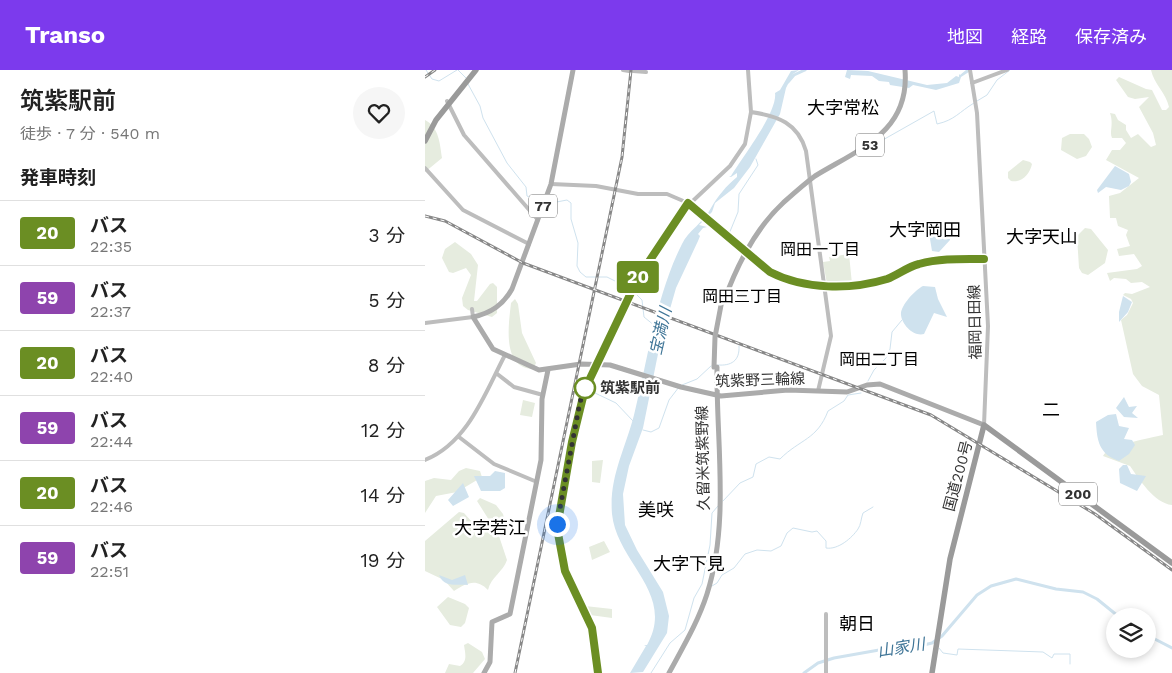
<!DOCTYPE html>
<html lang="ja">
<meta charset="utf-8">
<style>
:root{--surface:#fff;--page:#f6f6f6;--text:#222;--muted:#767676;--line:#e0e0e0;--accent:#7c3aed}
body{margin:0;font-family:"Work Sans","Noto Sans JP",sans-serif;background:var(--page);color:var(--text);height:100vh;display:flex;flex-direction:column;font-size:19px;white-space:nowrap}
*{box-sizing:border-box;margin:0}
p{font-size:16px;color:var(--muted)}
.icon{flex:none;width:28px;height:28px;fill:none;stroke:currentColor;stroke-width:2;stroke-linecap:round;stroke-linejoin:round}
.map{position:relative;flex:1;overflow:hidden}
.panel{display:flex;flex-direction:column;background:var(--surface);width:425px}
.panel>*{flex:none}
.badge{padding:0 10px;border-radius:4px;font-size:18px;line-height:32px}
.controls{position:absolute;left:681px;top:538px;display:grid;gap:10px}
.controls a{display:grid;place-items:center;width:50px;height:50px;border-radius:50%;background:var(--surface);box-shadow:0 2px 8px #0003;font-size:25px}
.you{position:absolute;width:25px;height:25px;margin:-12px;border:4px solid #fff;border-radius:50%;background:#1a73e8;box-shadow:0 0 0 8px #1a73e833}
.map>.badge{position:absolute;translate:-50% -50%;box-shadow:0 0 0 2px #fff}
h2{padding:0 20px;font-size:19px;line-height:45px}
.round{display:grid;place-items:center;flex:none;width:52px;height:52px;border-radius:26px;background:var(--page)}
.summary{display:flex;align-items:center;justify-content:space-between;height:85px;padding:0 20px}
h1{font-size:24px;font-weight:600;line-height:38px}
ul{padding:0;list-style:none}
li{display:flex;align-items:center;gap:15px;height:65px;padding:0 20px;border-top:1px solid var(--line)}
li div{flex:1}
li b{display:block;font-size:19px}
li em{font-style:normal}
li .badge{min-width:55px;font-weight:700;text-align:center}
header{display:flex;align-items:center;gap:30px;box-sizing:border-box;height:70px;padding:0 25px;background:var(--accent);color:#fff}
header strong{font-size:24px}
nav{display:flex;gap:28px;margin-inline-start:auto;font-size:18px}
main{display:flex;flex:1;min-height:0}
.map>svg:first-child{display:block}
.green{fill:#e6ecdf}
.water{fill:#cfe2ee}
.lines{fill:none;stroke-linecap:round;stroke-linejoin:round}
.stream{stroke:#cfe2ee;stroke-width:1}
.river{stroke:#cfe2ee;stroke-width:3}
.secondary{stroke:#bdbdbd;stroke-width:4}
.primary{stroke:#ababab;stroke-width:5}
.highway{stroke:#9a9a9a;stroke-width:5.5}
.rail-casing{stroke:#888;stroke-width:3}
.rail{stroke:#fff;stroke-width:1;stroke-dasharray:4;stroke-linecap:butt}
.primary-bridge{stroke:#ababab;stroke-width:5}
.line-casing{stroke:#fff;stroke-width:11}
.line{stroke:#6b8e23;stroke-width:8}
.walk{stroke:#333;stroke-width:5;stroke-dasharray:0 9}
.stop-dot{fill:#fff;stroke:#6b8e23;stroke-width:2.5}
.labels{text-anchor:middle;stroke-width:5;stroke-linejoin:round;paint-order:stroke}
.shield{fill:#fff;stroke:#707070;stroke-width:1}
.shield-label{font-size:14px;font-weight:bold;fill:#333}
.street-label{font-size:15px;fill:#333;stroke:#fff}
.stop-label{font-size:15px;font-weight:bold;fill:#333;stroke:#fff;text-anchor:start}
.neighbourhood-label{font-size:16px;fill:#000;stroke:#fff}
.water-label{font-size:16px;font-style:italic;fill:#3f7597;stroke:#fff}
.quarter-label{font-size:18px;fill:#000;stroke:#fff}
</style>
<header>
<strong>Transo</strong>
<nav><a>地図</a><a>経路</a><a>保存済み</a></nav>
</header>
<main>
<section class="panel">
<div class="summary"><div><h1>筑紫駅前</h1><p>徒歩 · 7 分 · 540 m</p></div><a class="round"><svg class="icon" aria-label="heart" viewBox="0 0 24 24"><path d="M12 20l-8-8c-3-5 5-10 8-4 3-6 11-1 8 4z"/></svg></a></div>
<h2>発車時刻</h2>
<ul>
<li><span class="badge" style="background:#6b8e23;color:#fff">20</span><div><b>バス</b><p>22:35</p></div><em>3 分</em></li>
<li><span class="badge" style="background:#8e44ad;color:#fff">59</span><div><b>バス</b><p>22:37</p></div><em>5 分</em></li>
<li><span class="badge" style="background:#6b8e23;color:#fff">20</span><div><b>バス</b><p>22:40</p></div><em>8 分</em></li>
<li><span class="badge" style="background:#8e44ad;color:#fff">59</span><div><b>バス</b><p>22:44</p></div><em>12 分</em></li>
<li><span class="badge" style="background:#6b8e23;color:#fff">20</span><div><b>バス</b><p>22:46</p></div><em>14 分</em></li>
<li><span class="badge" style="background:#8e44ad;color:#fff">59</span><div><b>バス</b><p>22:51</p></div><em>19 分</em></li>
</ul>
</section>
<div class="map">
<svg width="747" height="603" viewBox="0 0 747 603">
<rect width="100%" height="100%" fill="#fff"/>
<path class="green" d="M726,0H747V435C729,433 714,409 705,396L678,386C683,375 726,368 738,365L734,325L717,316L708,304L696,250L702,245L708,233L706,229L698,225L700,223L707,224L725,217L717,212L706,213L701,209L689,208L685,211L682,203L712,199L717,196L709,184L694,186L692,179L705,176L701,165L703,160L693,156L691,148H685L684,126L695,123L714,108L681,90L687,80H695L701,73L697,68H687C684,62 689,55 685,43L690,44L693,50L701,55V60L706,68L713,64L726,77L731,75L728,63L714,37L724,27L710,29L703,27L691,10L694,7L721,19L727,20L737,40H741L744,37C741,23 729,14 726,0Z
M0,50C14,57 15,74 17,88L0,102Z
M645,64H659L664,69L667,77L661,86L652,89L636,80L637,68Z
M598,90L605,92L607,94C605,104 597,113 586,111L583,108V102Z
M660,158L666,159L683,180L680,193L663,205L657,203L654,198L652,166Z
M30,172L46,184L53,195L49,231H52L65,214L68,213L72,217V243L67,247L43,240L38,236L37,228L46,205L41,198L28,203L24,202L17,188L20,179Z
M424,184L427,214H402L398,192L405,191L404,187Z
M90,229L93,234L97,263L111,293L108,299C76,298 84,253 86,233Z
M98,330L110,333L107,347L95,345Z
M178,390L175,413L167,412V391Z
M41,398L55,401L57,407L32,422L11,426L0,443V411L9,408L26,410L34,401Z
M55,428L71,435L78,444L79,448L74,466L82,490C78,502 66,507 63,520C51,508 42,513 29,521L19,510L0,501V471L34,442L39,443L54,460L61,459L64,450L52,431Z
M179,471L185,482L167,490L164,477Z
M23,527L40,534L44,538L40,553L36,557L25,555L12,537Z
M160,536L187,539V548L165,545Z
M43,573L57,582L60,589L48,603H20L24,594L35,596C43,591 40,583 39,575Z"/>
<path class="water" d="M374,0L368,4L361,18L355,44L325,97L309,118L290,133L287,142L274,155L282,157L278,158L273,164L275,166L273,171L251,218L235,274L218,358L204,396L198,424L200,455L212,480L238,522L244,546L242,563L218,602L205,603L221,576L219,575H222C251,523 192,493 187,444C184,407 200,380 209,345C223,289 231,225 257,174C263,161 279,152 286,138C293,126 301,116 312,107V103L306,107L304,106H306C316,89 353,42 350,23L355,20L366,1Z
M422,0L443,1L502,15L522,13L531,6L534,7V4L535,5L541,0H547L536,7L534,13L511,20L488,15L484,18L465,15L464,12L454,11L447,6L426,5L425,9L420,7Z
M690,96L704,104L706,112L704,116L696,120L681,117L673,123L672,120Z
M533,151L524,160L525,170L514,182L507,181L504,163L514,156Z
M498,216L510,217L513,229L522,247L509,243L499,264C489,267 477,255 476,245C475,236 490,220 498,216Z
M698,226L707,232L703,242L694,252V242Z
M699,327L704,337L712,336L707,343L713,348L699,347L691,338Z
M691,344L694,356L704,358L699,369L707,370L710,375L704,384L694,391C674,384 672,371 671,352L683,345Z
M698,395H702L706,404L721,406L712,421L695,413L694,399Z
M70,401L80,403V418L75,421H56L49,406H65Z
M38,413L44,427L28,436L23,430Z
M14,505L27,510L40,505L43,515C31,514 19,518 14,505Z"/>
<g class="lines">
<path class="stream" d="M1,0L7,9L14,11L32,0
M33,0L41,8
M43,14L55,36L58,48L82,93L101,117L102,126L117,133
M552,31L562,25L572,10L585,0
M456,71L509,41L512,54C530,50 534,42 549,33
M121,134L142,130L146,133V149L153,173L152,196L155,202L161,207H182L206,219
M304,164L313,142L314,124L333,95L331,89
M209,222L217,230L219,247L230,256
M293,295C306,296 315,291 314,276
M174,298L169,310L170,323L191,333L208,351
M443,311L449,300L461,288L465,279L467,262L477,250
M257,315L272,309L286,296
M218,360L226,362L234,358L244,330L254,317
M298,431L315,413L328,407L331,394L344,387L355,389C375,369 392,370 403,341L419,331L423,325L436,323
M287,516L292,513L297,505L309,498L320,484L332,480L346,481L356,476L362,463L368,458L387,462L392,461L401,471V478C413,480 427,468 433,459C436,455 436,448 438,443L448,437
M514,578L518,583L532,585L533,579L618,582L627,588L629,584H645V594
M226,603L245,573L260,560L269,528L277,514L285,475L287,443L293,436"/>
<path class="river" d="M363,12L369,5L380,0
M722,565L747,578
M379,603L393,593L409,588L471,577L486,578L507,573L517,566L552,525L566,516L591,509L631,519L658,522L672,529L693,546"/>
<path class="secondary" d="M198,0L204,1
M545,0L552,43L563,256L559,355
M208,1L221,2
M547,13L582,0
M22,31L39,65L113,150
M326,42C353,46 373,53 381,81L406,266L393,321
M0,98L38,140L104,174
M126,114L171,116L213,124H242L263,133L345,202C380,220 426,220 462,209C473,205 482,197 494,194C515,188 537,189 559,189
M0,253L48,247L47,239
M71,303L89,317L118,325
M34,367L69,394L112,412
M0,390C43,373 60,323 80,285
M173,603L167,558L140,501L132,457L155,331L220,195L255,143L305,96L320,74L326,42L323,0
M401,603V544"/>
<path class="primary" d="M148,0L126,114L87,219C78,235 66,243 48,247L68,279L114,300L156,294L185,295L256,317L296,326L363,320L422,322L442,315L455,314L559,355
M299,231C312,195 330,159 358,133C368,124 379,114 390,106C434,79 485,62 480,0
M59,603L65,592L67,552L85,544L116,390L117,329L123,300
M244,603C258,577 273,552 282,524C305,452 291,371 292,297"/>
<path class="highway" d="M0,71L11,50L51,0
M507,603L525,489L559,355L747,493"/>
<g class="rail-casing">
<path id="rail" d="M0,7L10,0
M0,146L20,151L98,193L506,345L670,444L747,500
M90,603L197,87L206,0"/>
</g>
<use href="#rail" class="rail"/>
<path class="primary-bridge" d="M289,297L290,267L297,230"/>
</g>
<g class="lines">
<g class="line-casing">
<path id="line" d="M173,603L167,558L140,501L132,458L147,372L160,319L213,208L263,133L345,202C380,220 426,220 462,209C473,205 482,197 494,194C515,188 537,189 559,189"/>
</g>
<use href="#line" class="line"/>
<path class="walk" d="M132,454L155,332L160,318"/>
</g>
<circle class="stop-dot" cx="160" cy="318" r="10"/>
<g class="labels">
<g class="shield">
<rect x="431" y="63.5" width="28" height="23" rx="4"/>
<rect x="104" y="124.5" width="28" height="23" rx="4"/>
<rect x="634" y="412.5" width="38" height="23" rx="4"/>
</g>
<g class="shield-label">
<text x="445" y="80">53</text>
<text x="118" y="141">77</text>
<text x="653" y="429">200</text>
</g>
<g class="street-label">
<text transform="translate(550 252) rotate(-91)" y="5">福岡日田線</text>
<text transform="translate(335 310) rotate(-2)" y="5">筑紫野三輪線</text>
<text transform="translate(278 388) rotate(-91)" y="5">久留米筑紫野線</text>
<text transform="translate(533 406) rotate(-75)" y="5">国道200号</text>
</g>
<g class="stop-label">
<text x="175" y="323">筑紫駅前</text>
</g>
<g class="neighbourhood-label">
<text x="395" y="185">岡田一丁目</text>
<text x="317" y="232">岡田三丁目</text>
<text x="454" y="295">岡田二丁目</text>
</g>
<g class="water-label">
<text transform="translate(235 261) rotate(-77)" y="6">宝満川</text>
<text transform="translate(476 577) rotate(-9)" y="6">山家川</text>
</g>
<g class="quarter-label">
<text x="418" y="44">大字常松</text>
<text x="500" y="166">大字岡田</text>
<text x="617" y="173">大字天山</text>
<text x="626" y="346">二</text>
<text x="231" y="446">美咲</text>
<text x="65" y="464">大字若江</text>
<text x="264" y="500">大字下見</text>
<text x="432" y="560">朝日</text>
</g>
</g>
</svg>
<div class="controls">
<a><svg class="icon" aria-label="layers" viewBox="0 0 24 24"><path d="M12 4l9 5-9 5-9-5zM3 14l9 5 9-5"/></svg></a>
</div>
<div class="you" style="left:132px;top:454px"></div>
<b class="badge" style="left:213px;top:207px;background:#6b8e23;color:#fff">20</b>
</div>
</main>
